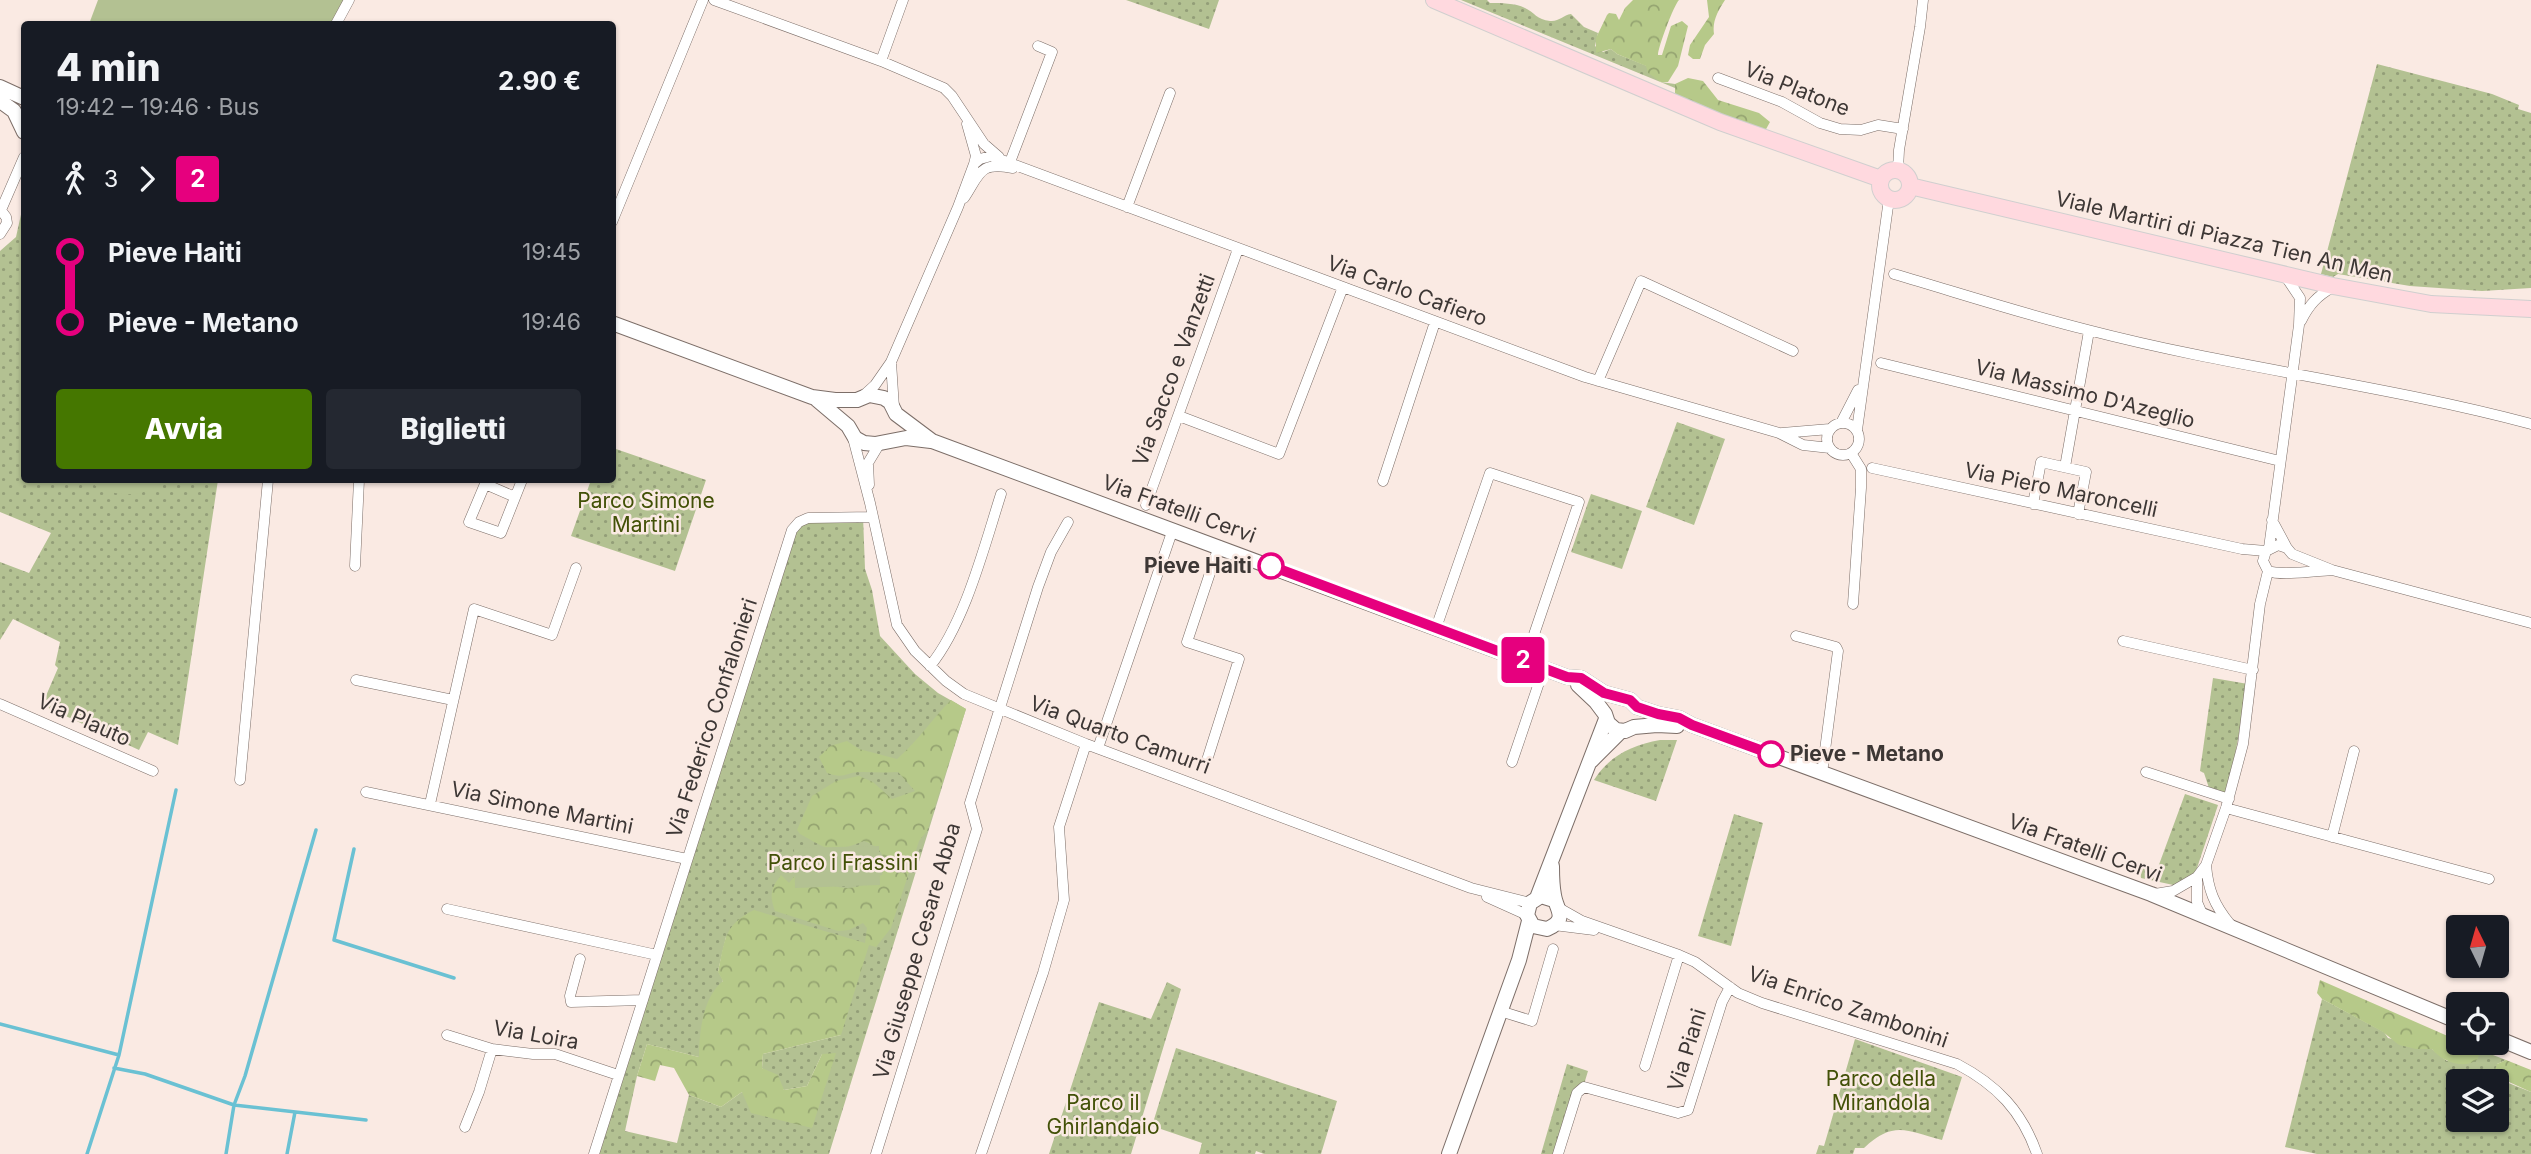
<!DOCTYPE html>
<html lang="it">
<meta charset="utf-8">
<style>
:root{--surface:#171b24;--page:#242831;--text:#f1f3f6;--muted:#9ea1a6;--accent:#457700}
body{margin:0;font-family:Inter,sans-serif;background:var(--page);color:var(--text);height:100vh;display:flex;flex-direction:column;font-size:26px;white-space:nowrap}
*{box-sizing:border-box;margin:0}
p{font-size:23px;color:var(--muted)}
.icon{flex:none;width:38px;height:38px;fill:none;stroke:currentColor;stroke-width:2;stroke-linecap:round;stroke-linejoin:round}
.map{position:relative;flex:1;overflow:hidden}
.sheet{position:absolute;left:21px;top:21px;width:595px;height:462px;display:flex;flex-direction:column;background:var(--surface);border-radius:7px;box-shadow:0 2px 5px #0004}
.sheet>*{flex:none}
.badge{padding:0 14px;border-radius:5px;font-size:24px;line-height:46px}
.needle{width:46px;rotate:355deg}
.fabs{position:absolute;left:2446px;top:915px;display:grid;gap:14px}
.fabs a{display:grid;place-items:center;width:63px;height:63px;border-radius:7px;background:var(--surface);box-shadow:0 2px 5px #0004;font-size:35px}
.map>.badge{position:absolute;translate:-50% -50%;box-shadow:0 0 0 4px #fff}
.legs{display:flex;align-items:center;gap:10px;height:77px;padding:0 35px;font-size:23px}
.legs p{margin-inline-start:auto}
.summary{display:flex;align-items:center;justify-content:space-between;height:119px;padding:0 35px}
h1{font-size:38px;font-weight:800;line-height:52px}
.button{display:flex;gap:14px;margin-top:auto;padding:14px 35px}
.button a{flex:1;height:80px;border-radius:7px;background:var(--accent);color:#fff;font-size:28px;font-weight:800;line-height:80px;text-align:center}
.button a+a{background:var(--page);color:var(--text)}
ul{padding:0 35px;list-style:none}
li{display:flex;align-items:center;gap:24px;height:70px;font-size:26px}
li i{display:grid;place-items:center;width:10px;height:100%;margin:0 9px;background:currentColor}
li i::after{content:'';width:18px;height:18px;margin:-9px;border:5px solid;border-radius:50%;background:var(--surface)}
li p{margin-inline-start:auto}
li:first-child i{background:linear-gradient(#0000 50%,currentColor 0)}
li:last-child i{background:linear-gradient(currentColor 50%,#0000 0)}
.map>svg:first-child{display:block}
.green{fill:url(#green-dots);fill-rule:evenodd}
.forest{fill:url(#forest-crowns)}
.pitch{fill:#b3c192}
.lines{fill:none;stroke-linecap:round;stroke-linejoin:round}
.stream{stroke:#6ac1d3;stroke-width:3.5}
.street-casing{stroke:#7c6e68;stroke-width:11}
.secondary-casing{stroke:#7c6e68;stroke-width:16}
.primary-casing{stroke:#d0cfcf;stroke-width:18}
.street{stroke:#fff;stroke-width:10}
.secondary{stroke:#fff;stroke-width:14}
.primary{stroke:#ffd9df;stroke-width:16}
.line-1-casing{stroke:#fff;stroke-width:16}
.line-1{stroke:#e6007e;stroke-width:10}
.stop-1-dot{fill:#fff;stroke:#e6007e;stroke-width:3.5}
.labels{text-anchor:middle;stroke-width:5;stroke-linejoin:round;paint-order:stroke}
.street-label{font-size:21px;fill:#3d3735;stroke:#faeae3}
.park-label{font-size:21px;fill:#425107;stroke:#faeae3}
.stop-label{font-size:21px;font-weight:bold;fill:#3d3735;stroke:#faeae3;text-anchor:end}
</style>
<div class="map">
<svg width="2531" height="1154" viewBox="0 0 2531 1154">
<defs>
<pattern id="green-dots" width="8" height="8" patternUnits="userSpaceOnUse" patternTransform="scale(1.75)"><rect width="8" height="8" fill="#b3c192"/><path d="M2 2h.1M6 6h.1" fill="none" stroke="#939e78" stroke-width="1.8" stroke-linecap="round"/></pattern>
<pattern id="forest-crowns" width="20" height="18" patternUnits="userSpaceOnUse" patternTransform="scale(1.75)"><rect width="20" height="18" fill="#b6c989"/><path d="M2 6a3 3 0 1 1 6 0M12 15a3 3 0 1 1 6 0" fill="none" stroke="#95a471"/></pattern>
</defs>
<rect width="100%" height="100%" fill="#faeae3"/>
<path class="green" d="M1126,0H1219L1209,29Z
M1461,0H1487L1490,3C1501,3 1515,3 1525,8C1534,12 1537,20 1550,21C1559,22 1563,15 1571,14L1584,27L1598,33L1595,46L1603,52L1611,49L1617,54L1647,66L1661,82L1675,84V88Z
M2377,64L2492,94L2519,105L2518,109L2531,113V288L2482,291L2410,286L2338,274L2333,277L2321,274Z
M24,201V480H218L178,745L148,732L139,750L42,705L58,668L55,665L60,642L13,619L0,640V562L29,573L51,533L0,512V251L16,237Z
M1677,422L1725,439L1694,525L1646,507Z
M613,448L706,480L675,571L571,536L591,480H612Z
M1591,494L1642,511L1622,569L1571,552Z
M863,516L865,569L872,590L880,636L915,674L938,693L966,709L829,1154H594L799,522ZM726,937L841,1035L763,1054L762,1068L784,1090L807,1086L822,1054L812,1127L742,1092L721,1107L689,1095L677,1143L625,1131L637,1076L647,1044L699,1057L723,980L718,971Z
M2213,678L2248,684L2231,777L2225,794L2209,788L2204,773L2200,771Z
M1660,740H1677L1656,801L1594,780C1609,756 1632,745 1660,740Z
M2185,794L2218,805L2195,874L2178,886L2141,878L2139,865L2157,870Z
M1734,814L1763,823L1731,946L1698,936Z
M1167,982L1181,989L1131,1154H1049L1099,1002L1151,1019Z
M2322,999L2384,1032L2388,1038L2432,1049L2447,1061L2480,1053V1050L2506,1060L2497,1064L2501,1080L2531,1092V1154H2317L2285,1147ZM2459,1082H2497V1120H2459Z
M1855,1039L1962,1077L1942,1140C1907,1131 1894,1120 1864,1148H1855L1853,1154H1816L1819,1145L1824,1146Z
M1176,1048L1337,1101L1321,1154H1264L1256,1151L1255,1154H1199L1202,1143L1152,1126Z
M1567,1064L1588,1071L1563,1154H1541Z"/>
<path class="forest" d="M1633,0H1679C1674,5 1658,47 1658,55H1662L1671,26L1682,21L1688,26L1678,66L1668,82H1661L1648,73L1646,66L1617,54L1611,49L1596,53V38L1607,15L1609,13L1616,14L1619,20L1625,8Z
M1707,0H1725C1718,11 1712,21 1714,34L1705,45L1700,59H1693L1688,55L1690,45L1709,17Z
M1688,78L1703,81L1718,100L1759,113L1770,122L1765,131L1675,99V84Z
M951,700L966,709L927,831L919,841L891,928L876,947L869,945L841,1035L763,1054L762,1068L778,1075L784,1090L807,1086L822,1054L836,1053L812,1128L751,1113L742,1092L721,1107L689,1095L674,1068L660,1065L655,1081L637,1076L647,1044L699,1057C699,1032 703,997 723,981L718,972C725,941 723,925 754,910L865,943L867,928L863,923L849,930L838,931L775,911C769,895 771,888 781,875L789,883L798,872C816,880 842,894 862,885C870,881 873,877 882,875C889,857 880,847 864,841C830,854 831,851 800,834L797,830L812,796L836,781L859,776L873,782L892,799L915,791L898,772C885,773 874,772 862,772C846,771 846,780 827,773L819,757L830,746L847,741L859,749L897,759C918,741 932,719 951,700Z
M2320,980L2459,1041V1043L2480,1050L2478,1059C2465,1070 2442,1062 2432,1049H2416L2399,1045L2383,1032L2322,999L2317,993Z
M2506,1060L2531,1070V1092L2498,1077L2495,1070L2497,1064Z"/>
<path class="pitch" d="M98,0H349L336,24H89Z
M87,480H165C144,500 109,498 87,480Z
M879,846L880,885L795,888L794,848Z"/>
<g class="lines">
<path class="stream" d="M354,849L334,940L454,978
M0,1024L119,1055
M114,1068L145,1074L234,1105L245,1076L316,830
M87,1154L119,1055L176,790
M226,1154L234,1105L366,1120
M287,1154L295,1112"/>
<g class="street-casing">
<path id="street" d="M714,0L881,61L944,88L952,96L984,144L999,157
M336,24L349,0
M881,61L903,0
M1718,78L1782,102L1820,123L1840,129L1861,130L1878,125L1903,129
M967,124L976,156L974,164
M1010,162L1052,52L1038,46
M1898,170L1899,150L1920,27L1923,0
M964,198C980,174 979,161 1013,168
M1127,207L1170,93
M0,209L6,217L7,223L0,234
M1,210L24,157
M612,222L703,0
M1894,274C1959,293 2023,314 2088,330C2234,368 2385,385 2531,424
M2301,321C2309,305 2317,296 2333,287
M891,362L894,408
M1881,363L2280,461
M1598,381L1641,281L1793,351
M863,396L875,385L891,362L958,207L974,164L980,159L991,156L1585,377L1779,433L1803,445L1830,448
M1179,416L1279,454L1343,287
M1827 439a16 16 0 1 1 32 0a16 16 0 1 1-32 0Z
M1841,423L1858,390
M1857,430L1889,199
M1782,433L1830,429
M852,434L870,503L897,625L915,651L946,681L964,694L1086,744L1471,888L1530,903
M1851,453L1861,469V488L1853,604
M2065,467L2089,331
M1872,468L2242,549L2266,551
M1383,481L1435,322
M869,485L868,463L880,443
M515,497L485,484L469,522L501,533L522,480
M2033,504L2041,462L2086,472L2078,514
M1146,505L1238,249
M2272,520L2287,548
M2269,548L2299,325L2300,298L2286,277
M355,566L359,480
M2332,570C2316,571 2281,576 2268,571L2263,561L2266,551L2278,545L2287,548L2292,554L2332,570L2531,623
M1436,628L1490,473L1579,502L1525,661
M1796,636L1836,647L1838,651L1822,773
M2123,641L2253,670
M930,666C965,623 984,547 1001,494
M356,680L453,700
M0,704L153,771
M1098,748L1173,529
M1208,757L1239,659L1187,642L1219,546
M1512,762L1544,668
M2146,772L2229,799
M240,780L268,480
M366,792L687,859
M430,804L474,609L552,635L576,568
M2226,808L2489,879
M2332,837L2354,751
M2206,865C2208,889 2214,905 2230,924
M2197,877V902L2203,916
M2155,894L2173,891L2197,877L2206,865L2226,808L2243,744L2260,604L2268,571
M1487,897L1527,915
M1559,908L1582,921L1679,955L1695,962L1738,993L1762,1003L1957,1064C1997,1085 2022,1111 2037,1154
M447,909L657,955
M1554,925L1594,930
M580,959L570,996L571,1002L643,1000
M1500,1011L1532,1021L1553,949
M447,1035L492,1049L533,1054H555L618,1075
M1645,1066L1679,955
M465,1127L479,1092L492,1049
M594,1154L792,530L799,522L808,518L873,517
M876,1154L977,829L970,803L1038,587L1051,552L1068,522
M981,1154L1043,973L1064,900L1059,827L1086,744
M1558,1154L1577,1093L1584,1087L1678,1113L1688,1110L1722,1002L1730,987"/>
</g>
<g class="secondary-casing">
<path id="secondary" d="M0,87L24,98
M0,101L14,111L24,132
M612,323L812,397L835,400H857L869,395L884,398L890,402L896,414L932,441L1567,677L1581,678L1604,693L1630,700L1637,707L1658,714L1679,718L1692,725L2151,894L2459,1022
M816,399L848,426L855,438L864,443L875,444L906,438L931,441
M1578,685L1596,702L1605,714L1608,723L1616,730L1625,731L1634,727L1657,725L1677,726
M1591,761L1621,731
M1552,866C1552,876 1552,885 1554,895C1556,910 1569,919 1547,929L1533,926L1527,915L1530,903L1541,896L1554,900
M1537,898L1606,719
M2497,1038L2531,1052
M1449,1154L1519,960L1529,921"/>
</g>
<g class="primary-casing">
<path id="primary" d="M1434,0L1720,122L1881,179
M1880 185a15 15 0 1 1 30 0a15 15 0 1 1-30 0Z
M1910,186L2333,286L2431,304L2531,309"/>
</g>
<use href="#street" class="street"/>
<use href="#secondary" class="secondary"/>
<use href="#primary" class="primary"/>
</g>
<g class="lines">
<g class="line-1-casing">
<path id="line-1" d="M1271,566L1567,677L1581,678L1604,693L1630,700L1637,707L1658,714L1679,718L1692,725L1771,754"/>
</g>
<use href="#line-1" class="line-1"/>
</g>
<g class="stop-1-dot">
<circle cx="1271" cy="566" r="12"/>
<circle cx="1771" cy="754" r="12"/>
</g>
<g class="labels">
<g class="street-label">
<text transform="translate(1797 89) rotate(22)" y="7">Via Platone</text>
<text transform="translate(2224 237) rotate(13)" y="7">Viale Martiri di Piazza Tien An Men</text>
<text transform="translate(1407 291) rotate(20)" y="7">Via Carlo Cafiero</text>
<text transform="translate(1174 370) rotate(-70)" y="7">Via Sacco e Vanzetti</text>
<text transform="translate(2085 394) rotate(14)" y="7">Via Massimo D'Azeglio</text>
<text transform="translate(2061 490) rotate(12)" y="7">Via Piero Maroncelli</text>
<text transform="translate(1179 509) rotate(20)" y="7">Via Fratelli Cervi</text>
<text transform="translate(712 718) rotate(-72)" y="7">Via Federico Confalonieri</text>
<text transform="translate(84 720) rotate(24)" y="7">Via Plauto</text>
<text transform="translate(1120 735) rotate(20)" y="7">Via Quarto Camurri</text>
<text transform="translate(542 808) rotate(12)" y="7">Via Simone Martini</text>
<text transform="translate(2085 848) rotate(20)" y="7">Via Fratelli Cervi</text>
<text transform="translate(917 951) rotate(-74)" y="7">Via Giuseppe Cesare Abba</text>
<text transform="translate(1848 1007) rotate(19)" y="7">Via Enrico Zambonini</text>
<text transform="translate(536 1035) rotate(10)" y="7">Via Loira</text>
<text transform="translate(1687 1050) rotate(-73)" y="7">Via Piani</text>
</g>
<g class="park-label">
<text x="646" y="508">Parco Simone<tspan x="646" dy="24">Martini</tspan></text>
<text x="843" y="870">Parco i Frassini</text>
<text x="1881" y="1086">Parco della<tspan x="1881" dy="24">Mirandola</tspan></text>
<text x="1103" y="1110">Parco il<tspan x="1103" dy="24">Ghirlandaio</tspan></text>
</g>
<g class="stop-label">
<text x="1252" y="573">Pieve Haiti</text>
<text x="1790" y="761" text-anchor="start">Pieve - Metano</text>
</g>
</g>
</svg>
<div class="fabs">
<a><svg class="needle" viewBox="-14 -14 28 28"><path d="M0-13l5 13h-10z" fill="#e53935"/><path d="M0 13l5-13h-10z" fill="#9ea1a6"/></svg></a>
<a><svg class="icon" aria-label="locate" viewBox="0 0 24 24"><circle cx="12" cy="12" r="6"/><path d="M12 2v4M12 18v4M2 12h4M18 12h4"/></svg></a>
<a><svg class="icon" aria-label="layers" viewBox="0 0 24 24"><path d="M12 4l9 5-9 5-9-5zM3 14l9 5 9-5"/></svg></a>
</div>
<b class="badge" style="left:1523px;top:660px;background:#e6007e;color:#fff">2</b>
<section class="sheet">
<div class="summary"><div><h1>4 min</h1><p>19:42 – 19:46 · Bus</p></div><b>2.90 €</b></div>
<div class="legs"><svg class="icon" aria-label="walk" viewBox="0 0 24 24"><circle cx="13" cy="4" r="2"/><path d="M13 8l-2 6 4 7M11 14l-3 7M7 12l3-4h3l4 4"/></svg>3<svg class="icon" aria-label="forward" viewBox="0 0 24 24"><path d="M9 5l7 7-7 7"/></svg><b class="badge" style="background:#e6007e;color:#fff">2</b></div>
<ul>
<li><i style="color:#e6007e"></i><b>Pieve Haiti</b><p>19:45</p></li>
<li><i style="color:#e6007e"></i><b>Pieve - Metano</b><p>19:46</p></li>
</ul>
<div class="button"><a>Avvia</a><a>Biglietti</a></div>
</section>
</div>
